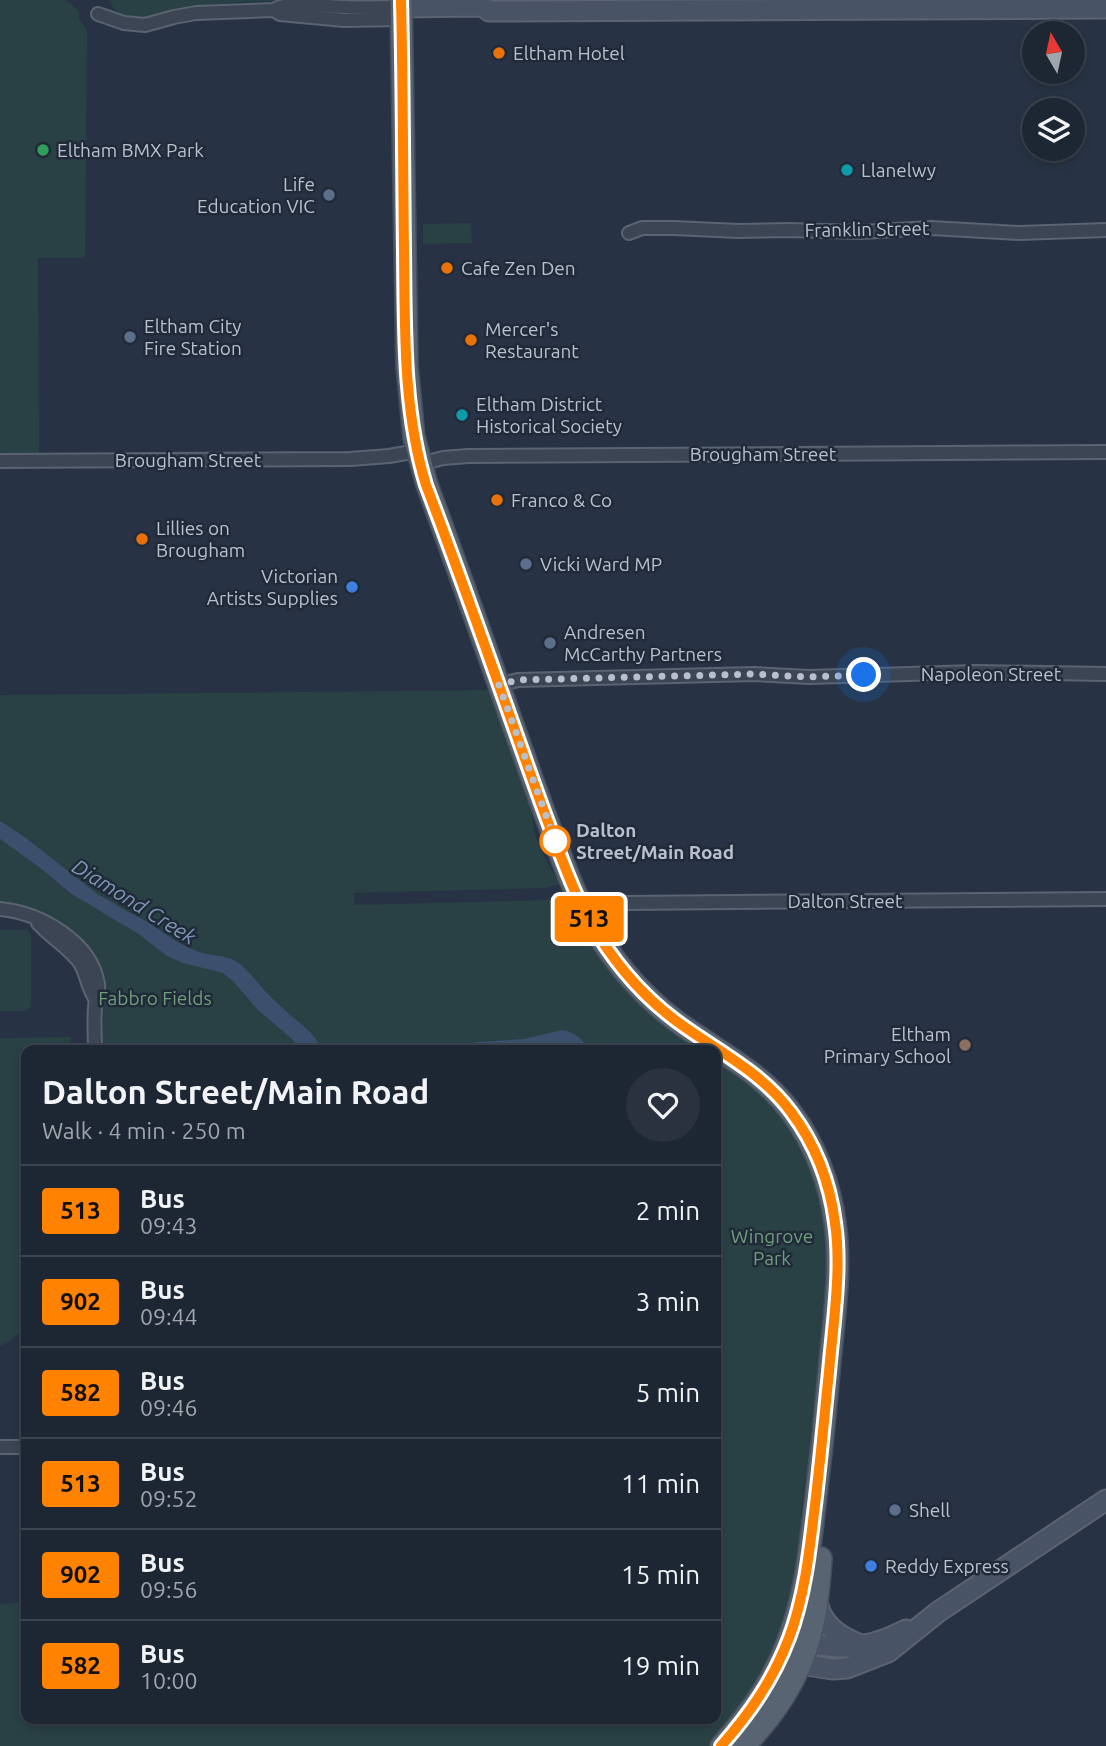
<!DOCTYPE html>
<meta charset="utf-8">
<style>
:root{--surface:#1d2633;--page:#2a323f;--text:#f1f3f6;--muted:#a0a5ac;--line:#3b434e}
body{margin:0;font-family:Ubuntu,sans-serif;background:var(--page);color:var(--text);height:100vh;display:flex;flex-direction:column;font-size:26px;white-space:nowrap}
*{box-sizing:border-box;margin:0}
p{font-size:23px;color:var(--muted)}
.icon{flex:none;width:38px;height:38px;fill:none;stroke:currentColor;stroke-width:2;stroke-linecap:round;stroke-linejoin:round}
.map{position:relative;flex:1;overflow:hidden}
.side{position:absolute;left:21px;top:1045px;width:700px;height:679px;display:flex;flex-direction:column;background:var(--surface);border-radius:14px;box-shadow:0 4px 10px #0003,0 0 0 2px var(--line)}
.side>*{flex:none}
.badge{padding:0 14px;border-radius:5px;font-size:24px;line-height:46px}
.needle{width:46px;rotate:351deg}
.tools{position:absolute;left:1022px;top:21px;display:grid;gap:14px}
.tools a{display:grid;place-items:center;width:63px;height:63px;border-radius:50%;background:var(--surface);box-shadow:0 4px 10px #0003,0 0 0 2px var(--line);font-size:35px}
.you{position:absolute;width:35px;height:35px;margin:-18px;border:5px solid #fff;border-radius:50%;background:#1a73e8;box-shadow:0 0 0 10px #1a73e833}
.map>.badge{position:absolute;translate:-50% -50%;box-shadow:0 0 0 4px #fff}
.round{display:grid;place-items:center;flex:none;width:74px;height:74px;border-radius:37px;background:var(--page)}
.summary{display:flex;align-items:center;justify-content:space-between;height:119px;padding:0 21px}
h1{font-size:33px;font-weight:600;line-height:52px}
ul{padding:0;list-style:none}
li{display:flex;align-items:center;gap:21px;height:91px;padding:0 21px;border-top:2px solid var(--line)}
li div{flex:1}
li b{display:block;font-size:26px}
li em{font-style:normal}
li .badge{min-width:77px;font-weight:700;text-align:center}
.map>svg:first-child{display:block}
.green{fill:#294145}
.water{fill:#3c4f6d}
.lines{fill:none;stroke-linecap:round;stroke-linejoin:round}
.street-casing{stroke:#596371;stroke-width:16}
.secondary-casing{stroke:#596371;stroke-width:23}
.primary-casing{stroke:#454e5d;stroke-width:24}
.street{stroke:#3b4553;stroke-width:12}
.secondary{stroke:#495366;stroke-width:19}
.primary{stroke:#596473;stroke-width:21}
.line-casing{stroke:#fff;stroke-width:16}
.line{stroke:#ff8200;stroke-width:10}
.walk{stroke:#b8c0cd;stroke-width:7;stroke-dasharray:0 12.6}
.food-dot{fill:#e8710a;stroke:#202a39;stroke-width:2.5}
.leisure-dot{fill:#2e9e5b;stroke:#202a39;stroke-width:2.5}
.culture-dot{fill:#0f9aa8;stroke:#202a39;stroke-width:2.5}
.service-dot{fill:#5c6f8a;stroke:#202a39;stroke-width:2.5}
.shop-dot{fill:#3f7fe0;stroke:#202a39;stroke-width:2.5}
.stop-dot{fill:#fff;stroke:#ff8200;stroke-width:3.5}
.education-dot{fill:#8d6e63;stroke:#202a39;stroke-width:2.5}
.labels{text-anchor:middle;stroke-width:5;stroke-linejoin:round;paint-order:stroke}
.poi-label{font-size:19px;fill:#b8c0cd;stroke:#202a39;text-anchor:start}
.street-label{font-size:19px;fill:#b8c0cd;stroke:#202a39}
.stop-label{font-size:19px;font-weight:bold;fill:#b8c0cd;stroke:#202a39;text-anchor:start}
.park-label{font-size:19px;fill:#6f9e7b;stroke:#202a39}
.water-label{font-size:21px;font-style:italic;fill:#7f95b4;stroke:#202a39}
</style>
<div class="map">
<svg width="1106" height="1746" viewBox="0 0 1106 1746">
<rect width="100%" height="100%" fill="#273344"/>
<path class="green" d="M0,0H66L79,11V19L87,30L85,258H38L39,455H0Z
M108,0H303L239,2L179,8L141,18L123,16L118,14Z
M471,223L472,243L423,244V224Z
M493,690L529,794L534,832L548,865L561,884L545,888L354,893V905L546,900L565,895L585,934L617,979L705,1050H102L103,995L52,920L28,908L0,902V839L39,867L69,893L84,885L22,835L0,821V695Z
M0,930H27L31,934V1006L26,1011H0Z
M71,1037V1050H26V1328L9,1341L0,1346V1038Z
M716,1057L753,1082L798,1137L822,1198L829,1256L816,1441L812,1461L804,1482L801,1513L803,1557L772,1665L715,1746H0V1604L26,1602V1718H716Z"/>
<path class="water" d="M0,821L22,835L100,896C109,900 115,904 123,909C132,915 143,918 152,925C166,935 182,946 199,952C214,957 226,954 240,964C253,975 261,988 273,999C285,1011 298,1021 310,1032C319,1042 316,1043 329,1050H300L292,1039L258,1010L234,982L223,973L183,963L167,956L140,935L70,893L39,867L0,839Z
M562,1030C575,1032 583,1040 590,1050C577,1050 559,1047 547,1050H423L478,1042L524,1039Z"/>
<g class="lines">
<g class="street-casing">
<path id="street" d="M274,10L280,14L344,20L401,19
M98,14L124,23L145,25L174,17L196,13L274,10C288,0 327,7 345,7C364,8 382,7 401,7
M629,233L642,228H674L738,231L788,230L860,232L931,228L1019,233L1106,230
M0,461L350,459L389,456L417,451
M420,464L443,458L468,456L1106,452
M499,685L518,680L754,674L809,677L976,672L1106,674
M0,909C40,913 91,941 98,984C99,991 97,994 96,1000C93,1016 95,1034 95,1050
M585,912L608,905L622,903L1106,899
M38,923C51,938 69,947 80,963C87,975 88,989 96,1000
M0,1447H26"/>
</g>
<g class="secondary-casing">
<path id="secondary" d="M401,7L480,6L484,7L489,11L1106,8
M817,1599C819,1624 839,1637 861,1645
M808,1645C819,1644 830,1647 841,1647C863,1648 887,1640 906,1630
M801,1664L832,1669L847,1668L888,1652L938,1612L1106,1500"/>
</g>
<g class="primary-casing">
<path id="primary" d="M401,0L407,366L414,437L427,485C460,574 491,663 523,753C534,784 545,815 557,846C566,870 575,895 588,918C610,957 639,993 675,1020C715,1050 761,1071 791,1112C815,1144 830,1184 835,1223C842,1271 833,1324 829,1372C825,1419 820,1466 814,1513C809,1556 804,1598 789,1638C774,1680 750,1713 721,1746
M744,1746C800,1689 817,1637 821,1558"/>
</g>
<use href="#street" class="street"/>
<use href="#secondary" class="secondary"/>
<use href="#primary" class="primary"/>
</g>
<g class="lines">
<g class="line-casing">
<path id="line" d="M401,0C403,84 403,168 404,252C405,330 403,410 426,485C460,574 491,663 523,753C534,784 545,815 557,846C566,870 575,895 588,918C610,957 639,993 675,1020C715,1050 761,1071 791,1112C815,1144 830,1183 835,1223C842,1269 833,1325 829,1372C824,1419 820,1466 814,1513C809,1556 804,1598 789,1638C773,1680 750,1713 721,1746"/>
</g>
<use href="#line" class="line"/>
<path class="walk" d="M555,841L557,846L499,685L518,680L754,674L808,677L864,675"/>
</g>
<g class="food-dot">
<circle cx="499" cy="53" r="7"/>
<circle cx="447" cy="268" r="7"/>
<circle cx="471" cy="340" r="7"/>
<circle cx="497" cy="500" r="7"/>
<circle cx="142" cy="539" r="7"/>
</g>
<circle class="leisure-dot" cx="43" cy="150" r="7"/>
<g class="culture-dot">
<circle cx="847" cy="170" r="7"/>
<circle cx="462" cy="415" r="7"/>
</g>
<g class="service-dot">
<circle cx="329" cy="195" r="7"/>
<circle cx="130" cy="337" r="7"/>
<circle cx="526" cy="564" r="7"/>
<circle cx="550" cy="643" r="7"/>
<circle cx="895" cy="1510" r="7"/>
</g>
<g class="shop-dot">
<circle cx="352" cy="587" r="7"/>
<circle cx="871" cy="1566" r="7"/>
</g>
<circle class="stop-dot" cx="555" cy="841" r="14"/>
<circle class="education-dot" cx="965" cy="1045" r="7"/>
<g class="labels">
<g class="poi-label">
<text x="513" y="60">Eltham Hotel</text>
<text x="57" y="157">Eltham BMX Park</text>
<text x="861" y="177">Llanelwy</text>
<text x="315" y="191" text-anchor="end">Life<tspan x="315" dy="22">Education VIC</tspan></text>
<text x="461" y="275">Cafe Zen Den</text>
<text x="144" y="333">Eltham City<tspan x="144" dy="22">Fire Station</tspan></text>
<text x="485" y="336">Mercer's<tspan x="485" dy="22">Restaurant</tspan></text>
<text x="476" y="411">Eltham District<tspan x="476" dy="22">Historical Society</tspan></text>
<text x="511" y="507">Franco &amp; Co</text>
<text x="156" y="535">Lillies on<tspan x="156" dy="22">Brougham</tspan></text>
<text x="540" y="571">Vicki Ward MP</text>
<text x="338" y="583" text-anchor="end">Victorian<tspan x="338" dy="22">Artists Supplies</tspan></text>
<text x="564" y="639">Andresen<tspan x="564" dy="22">McCarthy Partners</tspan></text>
<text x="951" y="1041" text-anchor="end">Eltham<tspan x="951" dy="22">Primary School</tspan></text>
<text x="909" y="1517">Shell</text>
<text x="885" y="1573">Reddy Express</text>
</g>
<g class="street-label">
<text transform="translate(867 229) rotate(-1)" y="7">Franklin Street</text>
<text x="763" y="461">Brougham Street</text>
<text x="188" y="467">Brougham Street</text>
<text x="991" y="681">Napoleon Street</text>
<text x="845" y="908">Dalton Street</text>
</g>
<g class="stop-label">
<text x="576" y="837">Dalton<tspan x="576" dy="22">Street/Main Road</tspan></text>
</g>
<g class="park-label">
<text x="155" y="1005">Fabbro Fields</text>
<text x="772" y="1243">Wingrove<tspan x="772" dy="22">Park</tspan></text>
</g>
<g class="water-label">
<text transform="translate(134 902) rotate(32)" y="7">Diamond Creek</text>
</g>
</g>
</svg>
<div class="tools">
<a><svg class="needle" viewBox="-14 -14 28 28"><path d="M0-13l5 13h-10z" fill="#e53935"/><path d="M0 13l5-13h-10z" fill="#a0a5ac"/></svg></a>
<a><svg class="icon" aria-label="layers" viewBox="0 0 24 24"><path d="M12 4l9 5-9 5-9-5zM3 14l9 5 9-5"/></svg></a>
</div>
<div class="you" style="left:864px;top:675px"></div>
<b class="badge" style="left:589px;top:919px;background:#ff8200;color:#111">513</b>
<section class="side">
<div class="summary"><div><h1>Dalton Street/Main Road</h1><p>Walk · 4 min · 250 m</p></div><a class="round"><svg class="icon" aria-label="heart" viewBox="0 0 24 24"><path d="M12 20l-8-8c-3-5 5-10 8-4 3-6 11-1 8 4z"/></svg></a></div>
<ul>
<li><span class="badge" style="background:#ff8200;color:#111">513</span><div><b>Bus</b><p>09:43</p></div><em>2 min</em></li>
<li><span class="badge" style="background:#ff8200;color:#111">902</span><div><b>Bus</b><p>09:44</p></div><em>3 min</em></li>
<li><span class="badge" style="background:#ff8200;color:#111">582</span><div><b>Bus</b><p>09:46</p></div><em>5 min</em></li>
<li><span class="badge" style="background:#ff8200;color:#111">513</span><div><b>Bus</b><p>09:52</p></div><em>11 min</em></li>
<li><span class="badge" style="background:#ff8200;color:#111">902</span><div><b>Bus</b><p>09:56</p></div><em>15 min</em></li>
<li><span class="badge" style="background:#ff8200;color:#111">582</span><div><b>Bus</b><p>10:00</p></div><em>19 min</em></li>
</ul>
</section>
</div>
